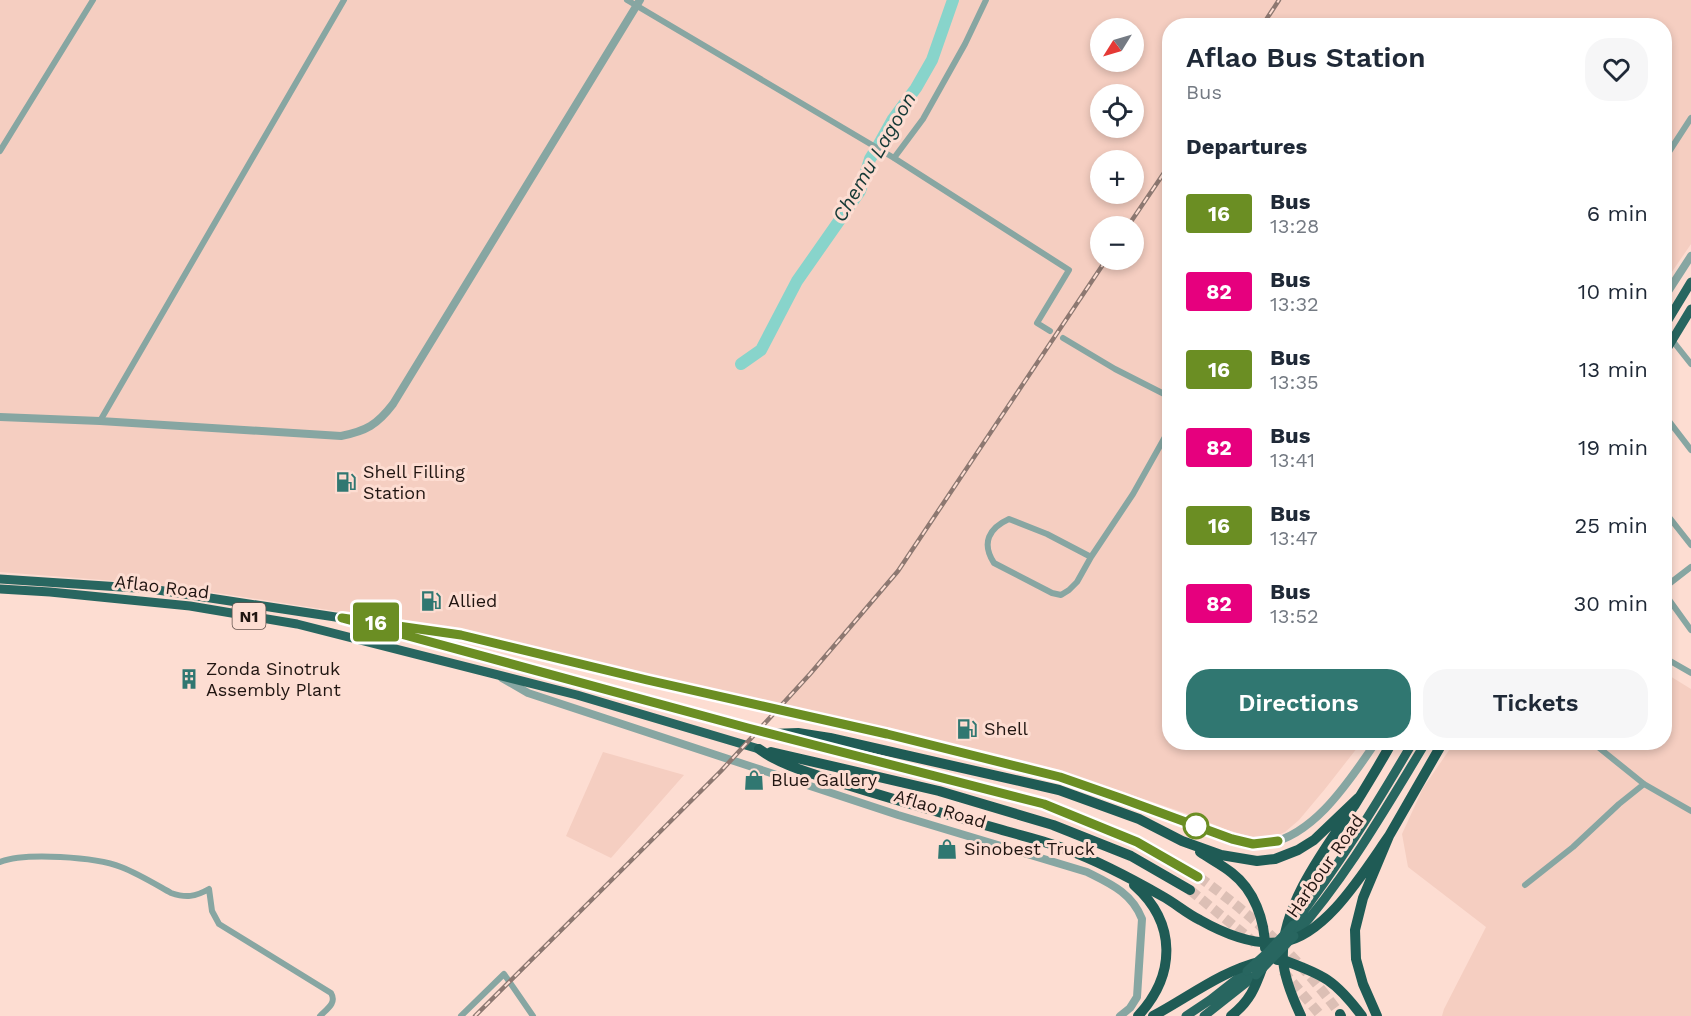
<!DOCTYPE html>
<meta charset="utf-8">
<style>
:root{--surface:#fff;--page:#f6f6f7;--text:#1f2937;--muted:#747a83;--accent:#307771}
body{margin:0;font-family:"Work Sans",sans-serif;background:var(--page);color:var(--text);height:100vh;display:flex;flex-direction:column;font-size:22px;white-space:nowrap}
*{box-sizing:border-box;margin:0}
p{font-size:20px;color:var(--muted)}
.icon{flex:none;width:33px;height:33px;fill:none;stroke:currentColor;stroke-width:2;stroke-linecap:round;stroke-linejoin:round}
.map{position:relative;flex:1;overflow:hidden}
.drawer{position:absolute;left:1162px;top:18px;width:510px;height:732px;display:flex;flex-direction:column;background:var(--surface);border-radius:24px;box-shadow:0 3px 9px #0003}
.drawer>*{flex:none}
.badge{padding:0 12px;border-radius:4px;font-size:21px;line-height:39px}
.needle{width:39px;rotate:233deg}
.controls{position:absolute;left:1090px;top:18px;display:grid;gap:12px}
.controls a{display:grid;place-items:center;width:54px;height:54px;border-radius:50%;background:var(--surface);box-shadow:0 3px 9px #0003;font-size:30px}
.map>.badge{position:absolute;translate:-50% -50%;box-shadow:0 0 0 3px #fff}
h2{padding:0 24px;font-size:22px;line-height:54px}
.round{display:grid;place-items:center;flex:none;width:63px;height:63px;border-radius:24px;background:var(--page)}
.head{display:flex;align-items:center;justify-content:space-between;height:102px;padding:0 24px}
h1{font-size:28px;font-weight:600;line-height:45px}
.cta{display:flex;gap:12px;margin-top:auto;padding:12px 24px}
.cta a{flex:1;height:69px;border-radius:24px;background:var(--accent);color:#fff;font-size:24px;font-weight:600;line-height:69px;text-align:center}
.cta a+a{background:var(--page);color:var(--text)}
ul{padding:0;list-style:none}
li{display:flex;align-items:center;gap:18px;height:78px;padding:0 24px}
li div{flex:1}
li b{display:block;font-size:22px}
li em{font-style:normal}
li .badge{min-width:66px;font-weight:700;text-align:center}
.map>svg:first-child{display:block}
.built{fill:#f5cec1;fill-rule:evenodd}
.lines{fill:none;stroke-linecap:round;stroke-linejoin:round}
.river{stroke:#88d4cb;stroke-width:12}
.motorway-tunnel{stroke:#dcbfb5;stroke-width:10;stroke-dasharray:10 5;stroke-linecap:butt}
.minor{stroke:#87a6a2;stroke-width:6}
.tertiary{stroke:#87a6a2;stroke-width:8}
.trunk{stroke:#286660;stroke-width:9}
.motorway{stroke:#1f5b55;stroke-width:10}
.rail-casing{stroke:#8d7871;stroke-width:4.5}
.rail{stroke:#fdddd2;stroke-width:2;stroke-dasharray:7;stroke-linecap:butt}
.trunk-bridge{stroke:#286660;stroke-width:9}
.line-casing{stroke:#fff;stroke-width:14}
.line{stroke:#6b8e23;stroke-width:9}
.stop-dot{fill:#fff;stroke:#6b8e23;stroke-width:3}
.labels{text-anchor:middle;stroke-width:6;stroke-linejoin:round;paint-order:stroke}
.shield{fill:#fdddd2;stroke:#63524c;stroke-width:1.5}
.shield-label{font-size:16px;font-weight:bold;fill:#211612}
.poi-label{font-size:18px;fill:#211612;stroke:#fdddd2;text-anchor:start}
.street-label{font-size:18px;fill:#211612;stroke:#fdddd2}
.water-label{font-size:20px;font-style:italic;fill:#143936;stroke:#fdddd2}
</style>
<div class="map">
<svg width="1691" height="1016" viewBox="0 0 1691 1016">
<rect width="100%" height="100%" fill="#fdddd2"/>
<path class="built" d="M0,0H1691V244L1665,282V26H1170V742L1361,743L1325,789L1299,820L1285,832L1273,837L1256,838L1227,830L1191,815L1069,774L1016,760L889,729L746,700L479,637L400,621L224,594L141,583L0,572ZM1101,28H1134V62H1101ZM1101,94H1134V128H1101ZM1101,160H1134V194H1101ZM1101,226H1134V260H1101Z
M1665,673L1691,689V1016H1442L1444,1009L1486,927L1408,867L1402,834L1423,788L1454,743L1665,742Z
M603,752L684,775L611,858L566,836Z"/>
<g class="lines">
<path class="river" d="M741,364L761,350L797,281L860,191L870,159L878,146L893,119L916,88L932,60L953,0"/>
<path class="motorway-tunnel" d="M1199,877C1256,918 1298,957 1340,1014
M1190,890L1255,943
M1283,971L1321,1016"/>
<path class="minor" d="M627,0L894,158L1069,270L1037,323L1050,331
M0,151L93,0
M894,158L923,119L965,44L986,0
M1665,158L1691,118
M1063,338L1115,369L1170,397
M1672,340L1691,364
M1665,416L1691,450
M100,421L344,0
M1665,512L1691,545
M1091,557L1047,534L1009,519C989,528 981,543 994,563L1052,593L1061,595L1069,590L1077,582L1091,557L1133,494L1170,428
M1665,587L1691,567
M1665,594L1691,630
M1665,658L1691,673
M1589,742L1598,747L1644,784L1691,811
M0,862C25,852 96,857 121,867C139,874 155,884 171,893C186,898 195,897 209,889L212,911L219,924L331,993C337,1003 327,1009 320,1016
M1525,885L1573,847L1619,804L1644,784
M461,1016L504,974L533,1016"/>
<path class="tertiary" d="M1665,296L1691,256
M0,417L100,421L341,436C366,431 377,425 393,404L640,0
M367,621C399,626 432,629 464,636C530,650 594,668 660,683C792,714 925,741 1056,777C1096,788 1136,803 1174,817C1202,828 1232,846 1262,844C1312,840 1350,780 1376,742
M502,678L528,693L898,815L1087,872C1111,884 1132,893 1142,919L1137,997L1130,1008L1120,1016"/>
<path class="trunk" d="M1665,325L1691,282
M1665,352L1691,309
M0,579L151,589L342,618L771,734
M0,589L50,592L190,606L297,624L577,695L759,749
M1293,925C1338,867 1376,805 1413,742
M1294,936C1346,878 1385,809 1426,742
M1186,1016L1210,1000L1247,971
M1204,1016L1256,975"/>
<path class="motorway" d="M771,734L798,733L830,738L1059,790L1139,819L1182,841L1221,855L1257,861L1275,859L1298,850L1314,840L1358,798
M783,737L1044,804L1137,842L1199,877
M759,749C782,766 811,773 838,782C891,799 945,814 999,829C1022,836 1046,841 1068,850C1101,862 1132,879 1162,896C1175,903 1186,913 1200,920C1223,933 1254,946 1282,942C1326,936 1365,870 1389,836
M771,752L939,791L1053,825L1131,856L1190,890
M1200,852C1210,859 1222,865 1232,873C1254,890 1265,920 1265,948
M1134,885C1177,923 1176,975 1138,1016
M1277,960H1283C1324,975 1335,980 1362,1016
M1340,1014L1341,1016
M1153,1016C1189,997 1221,971 1262,961
M1231,1016C1250,1001 1255,988 1263,966
M1301,1016C1293,999 1284,978 1283,959C1280,907 1326,847 1354,806C1367,785 1380,764 1392,742
M1377,1016L1363,984L1356,959L1355,930L1363,898L1389,836L1443,742"/>
<g class="rail-casing">
<path id="rail" d="M1262,26L1279,0
M1128,226L1170,164
M475,1016L721,771L810,674L898,571L1106,260"/>
</g>
<use href="#rail" class="rail"/>
<path class="trunk-bridge" d="M1247,971L1268,952L1293,925
M1256,975L1294,936"/>
</g>
<g class="lines">
<g class="line-casing">
<path id="line" d="M1198,877L1137,842L1044,804L748,728L342,618L461,635L647,680L887,734L1060,777L1123,799L1232,839L1253,844L1278,841"/>
</g>
<use href="#line" class="line"/>
</g>
<defs>
<g id="fuel-bare" transform="scale(1.62)"><path d="M-5.5-6h7V0h2V4h1.3V-2.5L3-4.5l.8-.8L6-3V5H2.5V1h-1V6h-7ZM-4.2-4.7v3.2H.2V-4.7Z" fill="#307771" stroke="#fdddd2" stroke-width="2.5" paint-order="stroke"/></g>
<g id="building-bare" transform="scale(1.62)"><path d="M-4-6H4V6H1V3H-1V6H-4ZM-2.5-4.3h1.7v1.8h-1.7ZM.8-4.3h1.7v1.8H.8ZM-2.5-1h1.7V.8h-1.7ZM.8-1h1.7V.8H.8Z" fill="#307771" stroke="#fdddd2" stroke-width="2.5" paint-order="stroke"/></g>
<g id="shop-bare" transform="scale(1.62)"><path d="M-5-2.5h2.3a2.7 3.5 0 0 1 5.4 0H5L5.5 6h-11ZM-1.5-2.5h3a1.5 2.3 0 0 0-3 0Z" fill="#307771" stroke="#fdddd2" stroke-width="2.5" paint-order="stroke"/></g>
</defs>
<g fill-rule="evenodd">
<use href="#fuel-bare" x="346" y="482"/>
<use href="#fuel-bare" x="431" y="601"/>
<use href="#building-bare" x="189" y="679"/>
<use href="#fuel-bare" x="967" y="729"/>
<use href="#shop-bare" x="754" y="780"/>
<use href="#shop-bare" x="947" y="849"/>
</g>
<circle class="stop-dot" cx="1196" cy="826" r="12"/>
<g class="labels">
<rect class="shield" x="232.5" y="603" width="33" height="26" rx="4.5"/>
<g class="shield-label">
<text x="249" y="622">N1</text>
</g>
<g class="poi-label">
<text x="363" y="478">Shell Filling<tspan x="363" dy="21">Station</tspan></text>
<text x="448" y="607">Allied</text>
<text x="206" y="675">Zonda Sinotruk<tspan x="206" dy="21">Assembly Plant</tspan></text>
<text x="984" y="735">Shell</text>
<text x="771" y="786">Blue Gallery</text>
<text x="964" y="855">Sinobest Truck</text>
</g>
<g class="street-label">
<text transform="translate(162 587) rotate(7)" y="6">Aflao Road</text>
<text transform="translate(940 809) rotate(17)" y="6">Aflao Road</text>
<text transform="translate(1325 866) rotate(-55)" y="6">Harbour Road</text>
</g>
<g class="water-label">
<text transform="translate(874 157) rotate(-60)" y="7">Chemu Lagoon</text>
</g>
</g>
</svg>
<div class="controls">
<a><svg class="needle" viewBox="-14 -14 28 28"><path d="M0-13l5 13h-10z" fill="#e53935"/><path d="M0 13l5-13h-10z" fill="#747a83"/></svg></a>
<a><svg class="icon" aria-label="locate" viewBox="0 0 24 24"><circle cx="12" cy="12" r="6"/><path d="M12 2v4M12 18v4M2 12h4M18 12h4"/></svg></a>
<a>+</a>
<a>−</a>
</div>
<b class="badge" style="left:376px;top:622px;background:#6b8e23;color:#fff">16</b>
<section class="drawer">
<div class="head"><div><h1>Aflao Bus Station</h1><p>Bus</p></div><a class="round"><svg class="icon" aria-label="heart" viewBox="0 0 24 24"><path d="M12 20l-8-8c-3-5 5-10 8-4 3-6 11-1 8 4z"/></svg></a></div>
<h2>Departures</h2>
<ul>
<li><span class="badge" style="background:#6b8e23;color:#fff">16</span><div><b>Bus</b><p>13:28</p></div><em>6 min</em></li>
<li><span class="badge" style="background:#e6007e;color:#fff">82</span><div><b>Bus</b><p>13:32</p></div><em>10 min</em></li>
<li><span class="badge" style="background:#6b8e23;color:#fff">16</span><div><b>Bus</b><p>13:35</p></div><em>13 min</em></li>
<li><span class="badge" style="background:#e6007e;color:#fff">82</span><div><b>Bus</b><p>13:41</p></div><em>19 min</em></li>
<li><span class="badge" style="background:#6b8e23;color:#fff">16</span><div><b>Bus</b><p>13:47</p></div><em>25 min</em></li>
<li><span class="badge" style="background:#e6007e;color:#fff">82</span><div><b>Bus</b><p>13:52</p></div><em>30 min</em></li>
</ul>
<div class="cta"><a>Directions</a><a>Tickets</a></div>
</section>
</div>
